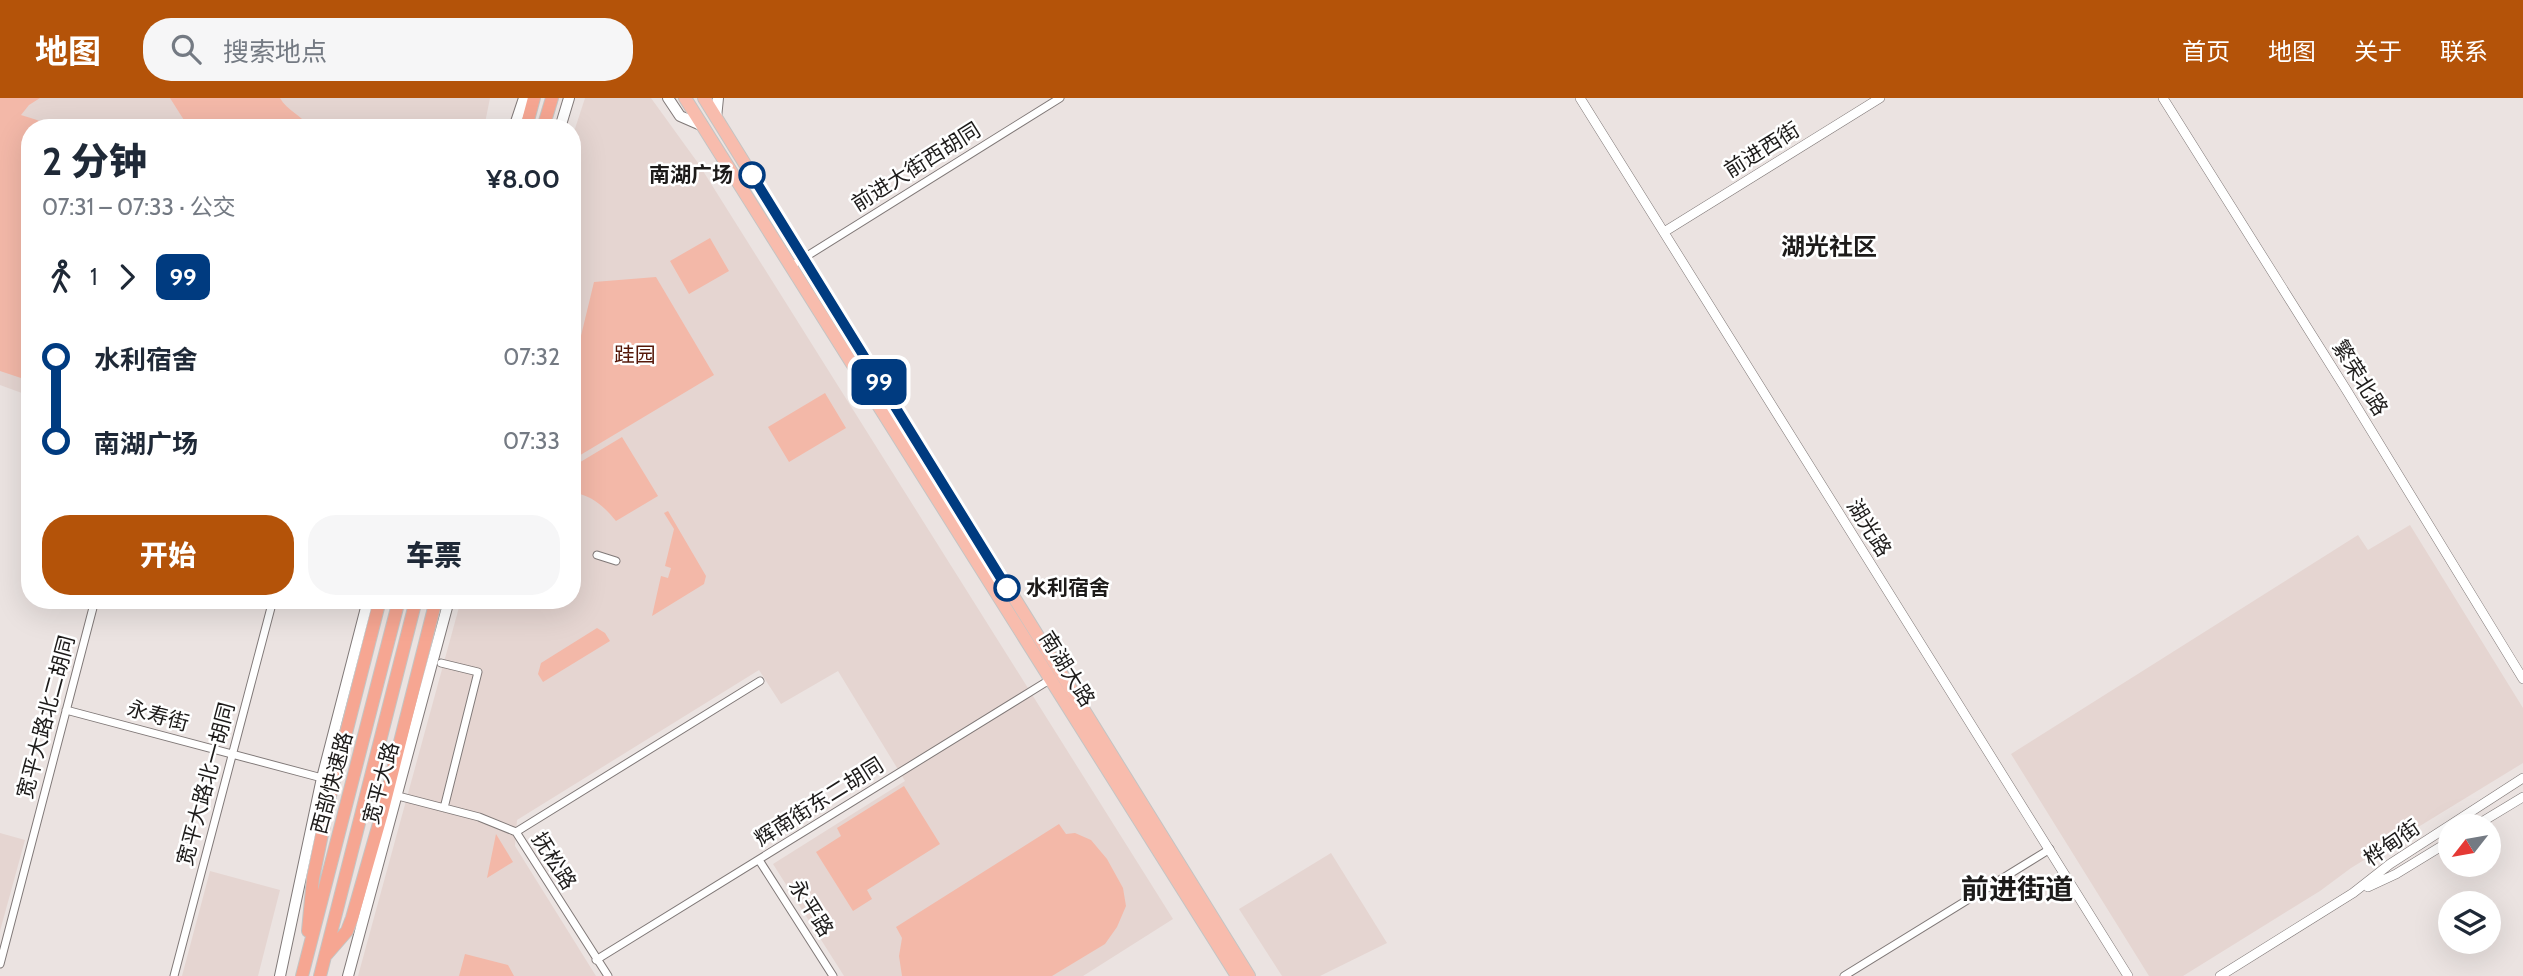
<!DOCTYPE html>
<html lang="zh">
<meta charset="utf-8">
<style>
:root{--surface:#fff;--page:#f6f6f7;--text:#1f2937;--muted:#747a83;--accent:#b45309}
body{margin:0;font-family:Cabin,"Noto Sans SC",sans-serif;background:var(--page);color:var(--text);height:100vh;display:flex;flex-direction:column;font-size:26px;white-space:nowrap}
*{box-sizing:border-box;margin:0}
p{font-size:23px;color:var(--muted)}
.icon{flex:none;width:38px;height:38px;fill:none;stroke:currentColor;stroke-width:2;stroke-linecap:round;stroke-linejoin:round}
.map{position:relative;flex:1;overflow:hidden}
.side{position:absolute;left:21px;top:21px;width:560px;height:490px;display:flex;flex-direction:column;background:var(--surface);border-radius:28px;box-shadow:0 7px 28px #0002}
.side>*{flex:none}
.badge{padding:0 14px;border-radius:10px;font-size:24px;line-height:46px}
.needle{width:46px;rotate:239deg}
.controls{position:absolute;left:2438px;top:716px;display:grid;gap:14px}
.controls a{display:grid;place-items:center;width:63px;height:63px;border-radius:50%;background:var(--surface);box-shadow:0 7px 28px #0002;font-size:35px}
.map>.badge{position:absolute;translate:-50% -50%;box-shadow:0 0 0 4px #fff}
.legs{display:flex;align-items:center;gap:10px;height:77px;padding:0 21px;font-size:23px}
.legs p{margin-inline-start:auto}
.headline{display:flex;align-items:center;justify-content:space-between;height:119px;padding:0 21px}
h1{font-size:38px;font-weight:800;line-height:52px}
.button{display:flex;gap:14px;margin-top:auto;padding:14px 21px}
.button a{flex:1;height:80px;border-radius:28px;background:var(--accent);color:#fff;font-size:28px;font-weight:800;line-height:80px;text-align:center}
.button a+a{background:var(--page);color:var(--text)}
ul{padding:0 21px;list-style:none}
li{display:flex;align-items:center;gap:24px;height:84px;font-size:26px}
li i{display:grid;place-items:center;width:10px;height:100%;margin:0 9px;background:currentColor}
li i::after{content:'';width:18px;height:18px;margin:-9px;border:5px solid;border-radius:50%;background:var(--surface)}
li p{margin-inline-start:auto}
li:first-child i{background:linear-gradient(#0000 50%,currentColor 0)}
li:last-child i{background:linear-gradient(currentColor 50%,#0000 0)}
header{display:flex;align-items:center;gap:42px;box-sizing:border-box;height:98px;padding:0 35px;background:var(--accent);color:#fff}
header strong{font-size:33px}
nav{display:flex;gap:38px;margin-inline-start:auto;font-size:24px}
.search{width:490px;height:63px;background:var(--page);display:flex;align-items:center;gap:18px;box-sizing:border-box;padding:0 24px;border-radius:28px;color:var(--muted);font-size:26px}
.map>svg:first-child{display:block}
.built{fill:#e5d5d1}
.green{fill:#f3b8a8}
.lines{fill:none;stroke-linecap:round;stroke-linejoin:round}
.minor-casing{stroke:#807978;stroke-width:9}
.tertiary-casing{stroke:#807978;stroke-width:10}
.secondary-casing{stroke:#807978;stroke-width:12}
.primary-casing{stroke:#c4c4c3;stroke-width:14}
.trunk-casing{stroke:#c4c4c3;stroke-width:14}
.minor{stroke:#fff;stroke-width:7}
.tertiary{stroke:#fff;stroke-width:9}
.secondary{stroke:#fff;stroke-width:10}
.primary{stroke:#f8bcad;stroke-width:12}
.trunk{stroke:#f6a692;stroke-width:12}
.line-1-casing{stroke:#fff;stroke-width:16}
.line-1{stroke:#003b80;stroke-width:10}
.stop-1-dot{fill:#fff;stroke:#003b80;stroke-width:3.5}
.labels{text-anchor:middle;stroke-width:5;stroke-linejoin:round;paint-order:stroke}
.street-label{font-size:21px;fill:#1d1b1a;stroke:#fff}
.stop-label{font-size:21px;font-weight:bold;fill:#1d1b1a;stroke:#fff;text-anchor:end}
.park-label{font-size:21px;fill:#551809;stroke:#fff}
.quarter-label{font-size:24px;font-weight:bold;fill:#1d1b1a;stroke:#fff}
.district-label{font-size:28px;font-weight:bold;fill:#1d1b1a;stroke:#fff}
</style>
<header>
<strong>地图</strong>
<div class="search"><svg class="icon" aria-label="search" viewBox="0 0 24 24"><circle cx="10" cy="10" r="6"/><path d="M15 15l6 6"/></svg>搜索地点</div>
<nav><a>首页</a><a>地图</a><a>关于</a><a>联系</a></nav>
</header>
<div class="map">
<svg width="2523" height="878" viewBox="0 0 2523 878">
<rect width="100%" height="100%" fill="#ebe3e1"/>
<path class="built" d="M0,0H490L484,30H30V298L0,287Z
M585,0H651L698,65L1173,821L1083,878H844L773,766L905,683L838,573L781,606L759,572L517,722L515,748L596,878H358L461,502H572V40Z
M2410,427L2523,610V665L2351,770L2320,793L2183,878H2149L2011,656L2358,437L2368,452Z
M0,735L25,742L0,833Z
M1331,755L1387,845L1320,878H1282L1239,811Z
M210,773L280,792L258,878H182Z"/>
<path class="green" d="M0,0H40L29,7L21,17L37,22L51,30H30V283L0,273Z
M170,0H280C287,13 302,17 310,30H189Z
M710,140L729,173L689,196L670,163Z
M656,179L714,277L572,362V275L594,184Z
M825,295L846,330L789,364L768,329Z
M622,339L658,398L616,423C603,407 592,398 572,394V369Z
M668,413L706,478L704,486L652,518L661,478L668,480L671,470L665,468L674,431L664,415Z
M597,530L605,535L610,543L543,584L538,576L541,565Z
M904,688L940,746L867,792L872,801L853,813L816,754L841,738L837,730Z
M1059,726L1066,736L1075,735L1091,742L1107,761L1123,790L1126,808L1117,829L1105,846L1052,878H902L899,858L902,840L896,829Z
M496,736L513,764L487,780Z
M465,856L508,867L514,878H459Z"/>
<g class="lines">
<g class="minor-casing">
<path id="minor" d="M791,168L1060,0
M572,406L574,394
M597,457L616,463
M441,565L478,574L444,710
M66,612L322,680
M398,698L479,719L516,734L608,878
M516,734L760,583
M759,762L833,878
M596,862L1051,581
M0,866L95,502
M174,878L273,502
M1844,878L2050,751"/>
</g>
<g class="tertiary-casing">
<path id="tertiary" d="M1580,0L2128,878
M2163,0L2347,293L2523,581
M1664,134L1880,0
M2475,728L2523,699
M2368,789L2396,776L2450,743
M2220,878L2353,795L2390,766L2523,680"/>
</g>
<g class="secondary-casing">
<path id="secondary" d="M668,0L680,18L703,28
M716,20L718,0
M514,30L524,0
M560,30L569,0
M280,878L322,680L368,502
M348,878L449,502"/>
</g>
<g class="primary-casing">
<path id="primary" d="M685,0L1237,878
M704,0L1249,878"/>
</g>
<g class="trunk-casing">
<path id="trunk" d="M526,30L534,0
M543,30L552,0
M308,833L313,780L329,702L380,502
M327,856L347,833L352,820L382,715L436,502
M302,878L399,502
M320,878L416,502"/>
</g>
<use href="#minor" class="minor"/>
<use href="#tertiary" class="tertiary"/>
<use href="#secondary" class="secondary"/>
<use href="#primary" class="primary"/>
<use href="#trunk" class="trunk"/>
</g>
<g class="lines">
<g class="line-1-casing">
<path id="line-1" d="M752,77L1007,490"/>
</g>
<use href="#line-1" class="line-1"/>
</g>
<g class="stop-1-dot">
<circle cx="752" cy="77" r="12"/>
<circle cx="1007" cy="490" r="12"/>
</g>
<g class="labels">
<g class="street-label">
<text transform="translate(1762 52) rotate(-32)" y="7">前进西街</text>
<text transform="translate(916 69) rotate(-32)" y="7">前进大街西胡同</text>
<text transform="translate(2360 280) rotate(58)" y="7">繁荣北路</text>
<text transform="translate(1869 430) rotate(58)" y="7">湖光路</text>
<text transform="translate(1067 571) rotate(58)" y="7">南湖大路</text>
<text transform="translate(158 618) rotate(15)" y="7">永寿街</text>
<text transform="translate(46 619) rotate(-75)" y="7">宽平大路北二胡同</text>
<text transform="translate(332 685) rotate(-75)" y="7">西部快速路</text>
<text transform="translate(381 685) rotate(-75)" y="7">宽平大路</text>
<text transform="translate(206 686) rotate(-75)" y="7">宽平大路北一胡同</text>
<text transform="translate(819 704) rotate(-32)" y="7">辉南街东二胡同</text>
<text transform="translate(2392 745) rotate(-35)" y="7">桦甸街</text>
<text transform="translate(554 763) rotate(58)" y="7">抚松路</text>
<text transform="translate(811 810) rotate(58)" y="7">永平路</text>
</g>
<g class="stop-label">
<text x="733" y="84">南湖广场</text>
<text x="1026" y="497" text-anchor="start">水利宿舍</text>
</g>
<g class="park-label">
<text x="635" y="264">跬园</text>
</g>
<g class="quarter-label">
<text x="1829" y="157">湖光社区</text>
</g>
<g class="district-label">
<text x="2017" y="801">前进街道</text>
</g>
</g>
</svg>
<div class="controls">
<a><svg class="needle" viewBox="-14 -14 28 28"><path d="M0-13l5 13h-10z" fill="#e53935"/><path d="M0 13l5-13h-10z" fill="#747a83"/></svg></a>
<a><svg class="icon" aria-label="layers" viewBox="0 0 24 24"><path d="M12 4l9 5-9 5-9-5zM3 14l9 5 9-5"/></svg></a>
</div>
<b class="badge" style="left:879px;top:284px;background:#003b80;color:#fff">99</b>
<section class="side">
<div class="headline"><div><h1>2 分钟</h1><p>07:31 – 07:33 · 公交</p></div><b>¥8.00</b></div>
<div class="legs"><svg class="icon" aria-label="walk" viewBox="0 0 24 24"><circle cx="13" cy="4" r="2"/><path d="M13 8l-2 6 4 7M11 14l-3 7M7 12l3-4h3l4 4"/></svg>1<svg class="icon" aria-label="forward" viewBox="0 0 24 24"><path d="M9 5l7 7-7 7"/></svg><b class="badge" style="background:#003b80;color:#fff">99</b></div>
<ul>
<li><i style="color:#003b80"></i><b>水利宿舍</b><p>07:32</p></li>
<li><i style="color:#003b80"></i><b>南湖广场</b><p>07:33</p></li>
</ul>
<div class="button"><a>开始</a><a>车票</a></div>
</section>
</div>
